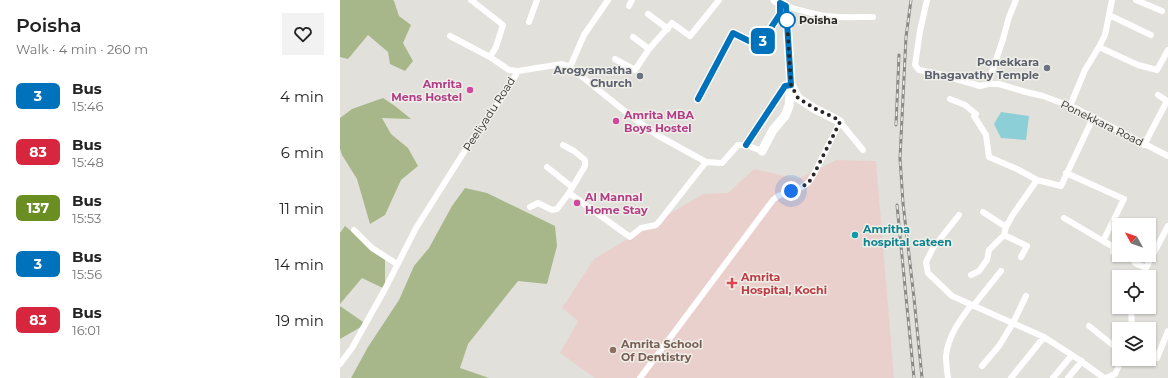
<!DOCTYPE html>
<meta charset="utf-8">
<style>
:root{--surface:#fff;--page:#f2f2f2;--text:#222;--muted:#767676}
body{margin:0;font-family:Montserrat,sans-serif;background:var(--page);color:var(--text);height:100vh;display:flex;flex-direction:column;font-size:15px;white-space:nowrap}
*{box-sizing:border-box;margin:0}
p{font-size:13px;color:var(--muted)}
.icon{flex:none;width:22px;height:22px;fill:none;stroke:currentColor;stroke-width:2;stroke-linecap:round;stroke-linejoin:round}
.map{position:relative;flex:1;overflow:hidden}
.details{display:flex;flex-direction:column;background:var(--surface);width:340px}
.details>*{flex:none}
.badge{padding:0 8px;border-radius:6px;font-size:14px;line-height:26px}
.needle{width:26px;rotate:310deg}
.controls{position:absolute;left:772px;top:218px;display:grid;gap:8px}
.controls a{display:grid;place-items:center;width:44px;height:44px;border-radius:0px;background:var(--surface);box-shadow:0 1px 3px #0004;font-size:20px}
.you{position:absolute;width:20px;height:20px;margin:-10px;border:3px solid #fff;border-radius:50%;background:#1a73e8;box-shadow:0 0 0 6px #1a73e833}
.map>.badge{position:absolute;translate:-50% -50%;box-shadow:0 0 0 2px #fff}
.round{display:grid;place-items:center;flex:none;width:42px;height:42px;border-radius:0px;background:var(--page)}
.headline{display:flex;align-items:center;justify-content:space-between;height:68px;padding:0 16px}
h1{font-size:19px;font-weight:600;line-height:30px}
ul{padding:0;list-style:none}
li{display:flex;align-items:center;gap:12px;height:56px;padding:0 16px}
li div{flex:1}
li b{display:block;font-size:15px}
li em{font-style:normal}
li .badge{min-width:44px;font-weight:700;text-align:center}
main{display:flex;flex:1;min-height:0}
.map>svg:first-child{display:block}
.medical{fill:#ead0cc}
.grass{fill:#a8b789}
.water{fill:#8ccfd6}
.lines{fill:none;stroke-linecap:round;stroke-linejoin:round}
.street{stroke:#fff;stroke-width:6}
.secondary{stroke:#fff;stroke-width:9}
.rail-casing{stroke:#8a8a86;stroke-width:3}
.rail{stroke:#efeee8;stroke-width:1.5;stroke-dasharray:4.5;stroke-linecap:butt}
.line-casing{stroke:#fff;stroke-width:9}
.line{stroke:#0072bc;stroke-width:6}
.walk{stroke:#272725;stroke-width:4;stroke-dasharray:0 7.2}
.stop-dot{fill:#fff;stroke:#0072bc;stroke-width:2}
.worship-dot{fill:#6b7280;stroke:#efeee8;stroke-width:1.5}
.hotel-dot{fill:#d1479c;stroke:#efeee8;stroke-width:1.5}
.culture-dot{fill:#0f9aa8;stroke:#efeee8;stroke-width:1.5}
.health-dot{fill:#e0444e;stroke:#efeee8;stroke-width:1.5}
.education-dot{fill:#8d6e63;stroke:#efeee8;stroke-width:1.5}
.labels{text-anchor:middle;stroke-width:3;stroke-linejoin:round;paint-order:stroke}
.stop-label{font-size:11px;font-weight:bold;fill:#272725;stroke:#efeee8;text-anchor:start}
.worship-label{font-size:11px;font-weight:bold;fill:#5b616d;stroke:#efeee8;text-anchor:end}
.hotel-label{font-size:11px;font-weight:bold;fill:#b23c85;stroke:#efeee8;text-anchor:start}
.street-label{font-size:11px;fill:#272725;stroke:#efeee8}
.culture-label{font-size:11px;font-weight:bold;fill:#0d838f;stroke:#efeee8;text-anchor:start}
.health-label{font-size:11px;font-weight:bold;fill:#be3a42;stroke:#efeee8;text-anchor:start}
.education-label{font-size:11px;font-weight:bold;fill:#785e54;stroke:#efeee8;text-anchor:start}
</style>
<main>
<section class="details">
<div class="headline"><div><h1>Poisha</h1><p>Walk · 4 min · 260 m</p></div><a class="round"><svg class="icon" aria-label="heart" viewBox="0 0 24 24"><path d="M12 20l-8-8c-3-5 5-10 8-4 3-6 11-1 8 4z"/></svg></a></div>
<ul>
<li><span class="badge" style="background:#0072bc;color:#fff">3</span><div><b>Bus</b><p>15:46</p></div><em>4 min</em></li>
<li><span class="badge" style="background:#d7263d;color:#fff">83</span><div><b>Bus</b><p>15:48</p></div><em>6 min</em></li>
<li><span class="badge" style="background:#6b8e23;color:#fff">137</span><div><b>Bus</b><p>15:53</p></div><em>11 min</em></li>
<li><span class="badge" style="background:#0072bc;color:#fff">3</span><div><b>Bus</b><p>15:56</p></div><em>14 min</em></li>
<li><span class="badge" style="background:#d7263d;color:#fff">83</span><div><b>Bus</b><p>16:01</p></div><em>19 min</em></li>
</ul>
</section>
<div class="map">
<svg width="828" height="378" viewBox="0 0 828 378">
<rect width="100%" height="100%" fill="#e1e0db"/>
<path class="medical" d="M496,160L536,161L554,378H255L220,353L238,321L222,308L254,259L363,194L388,193L414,169L458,179Z"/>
<path class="grass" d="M0,0H53L54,1L59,16L71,25L63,43L73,61L65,71L50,64L48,52L28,35L8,59L0,57Z
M43,98L55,106L71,119L42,118L51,134L68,148L78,166L61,180L45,215L30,224L17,179L2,155L0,149V118L12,109Z
M125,188L147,193L215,226L217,246L207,284L178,281L128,344L120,368L149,378H11L28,347L59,300L74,266L89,248L112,206Z
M5,226L45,259V289L22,278L0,304V233Z
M0,306L26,324L0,339Z"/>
<path class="water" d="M661,112L689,116L686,140L661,138L654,124Z"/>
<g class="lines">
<path class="street" d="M131,0L163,25L156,47L150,57L169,70L178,71
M587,0L580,31L575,65L579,70L599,74L640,86L648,84H659L686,92L703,96L735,108L828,156
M796,0L822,11
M289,6L292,0
M446,6C459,10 473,14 486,16C502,18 518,17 533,17
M308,14L328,29
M769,15L811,35
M189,22L197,0
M110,36L150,57
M293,37L309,49
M759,47L798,65L817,70L828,50
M275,59L295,70L309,49L332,23L350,36L379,0
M230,67L244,35L268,0
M648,84L663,39L669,17L676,0
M358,99L393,33L419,46L440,13V3
M610,99L625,105L636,114
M730,106L745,70L759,47L765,35L772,0
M634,116L646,135L649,157L677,169L697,180L721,186L753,118
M406,145L445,86L451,85
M804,145L827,101L818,95
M207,167L232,187
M229,193L290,237L301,228L316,225L318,223L366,162
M190,207L198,203L212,210L217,209L229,193L245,166V160L234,151L223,145
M643,212L666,227
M619,215L593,248L586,262L588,273L612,296L704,337L738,359L764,378
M724,218L763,241L784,199L726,173
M14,230L32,248L57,264
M664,235L687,246L681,257
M763,241L774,247L773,252L779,254
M782,255L793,259L795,263L806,268
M631,275L639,271L647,260L649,250L664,235L666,227L672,216L697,180
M802,277L808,264L828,226
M633,306L661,271
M791,307L792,329
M749,326L779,350
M809,355L817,358L828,331
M0,364L12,348L45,289L76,228L131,141L166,92L178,71L222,64L230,67L292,117L317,135L366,162L382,163L398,145H406L422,151
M642,366L659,346L673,323L686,296
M300,378L433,200L438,196L462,187L469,182L474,174L500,122L523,150
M608,378C607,371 606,363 606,356C608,336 620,320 631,305
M671,378L704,337
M713,378L732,355
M728,378L742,361
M766,378L775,374L782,359"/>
<path class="secondary" d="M451,85L458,98L475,109L495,119L500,122
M422,151L433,130L445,116L449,106L451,85L446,6L435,0"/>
<g class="rail-casing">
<path id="rail" d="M571,0L566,37L560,158L563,203L574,298L582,378
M556,125L559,55
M557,205L574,378"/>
</g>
<use href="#rail" class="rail"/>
</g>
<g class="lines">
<g class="line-casing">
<path id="line" d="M358,99L393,33L419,46L440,14V3L446,6L451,85L445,86L406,145"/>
</g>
<use href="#line" class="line"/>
<path class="walk" d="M447,20L451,85L458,98L476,109L495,118L500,122L474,174L469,182L462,187L451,191"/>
</g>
<circle class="stop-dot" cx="447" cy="20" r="8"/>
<g class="worship-dot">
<circle cx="707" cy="68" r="4"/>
<circle cx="300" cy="76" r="4"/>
</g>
<g class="hotel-dot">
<circle cx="130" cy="90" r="4"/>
<circle cx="276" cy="121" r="4"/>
<circle cx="237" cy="203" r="4"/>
</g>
<circle class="culture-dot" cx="515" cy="235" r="4"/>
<path class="health-dot" d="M390 277h4v4h4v4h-4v4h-4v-4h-4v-4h4z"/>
<circle class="education-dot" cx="273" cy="350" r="4"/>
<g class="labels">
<g class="stop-label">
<text x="459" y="24">Poisha</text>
</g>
<g class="worship-label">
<text x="699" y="66">Ponekkara<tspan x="699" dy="13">Bhagavathy Temple</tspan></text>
<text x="292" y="74">Arogyamatha<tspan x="292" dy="13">Church</tspan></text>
</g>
<g class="hotel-label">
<text x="122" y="88" text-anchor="end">Amrita<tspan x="122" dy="13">Mens Hostel</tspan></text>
<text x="284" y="119">Amrita MBA<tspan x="284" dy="13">Boys Hostel</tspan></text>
<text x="245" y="201">Al Mannal<tspan x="245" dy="13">Home Stay</tspan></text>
</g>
<g class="street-label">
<text transform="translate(149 114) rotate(-57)" y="4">Peeliyadu Road</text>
<text transform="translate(762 123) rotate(26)" y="4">Ponekkara Road</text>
</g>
<g class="culture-label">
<text x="523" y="233">Amritha<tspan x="523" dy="13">hospital cateen</tspan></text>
</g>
<g class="health-label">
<text x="401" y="281">Amrita<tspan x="401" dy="13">Hospital, Kochi</tspan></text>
</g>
<g class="education-label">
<text x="281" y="348">Amrita School<tspan x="281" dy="13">Of Dentistry</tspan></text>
</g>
</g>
</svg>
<div class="controls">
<a><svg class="needle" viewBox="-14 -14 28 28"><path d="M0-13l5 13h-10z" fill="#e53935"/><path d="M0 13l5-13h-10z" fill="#767676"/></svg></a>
<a><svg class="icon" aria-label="locate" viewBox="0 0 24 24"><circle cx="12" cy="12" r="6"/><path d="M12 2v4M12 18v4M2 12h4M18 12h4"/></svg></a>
<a><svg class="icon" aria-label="layers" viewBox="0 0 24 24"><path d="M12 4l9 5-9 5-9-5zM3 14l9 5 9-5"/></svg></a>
</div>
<div class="you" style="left:451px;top:191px"></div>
<b class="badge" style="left:423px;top:41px;background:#0072bc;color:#fff">3</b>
</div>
</main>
